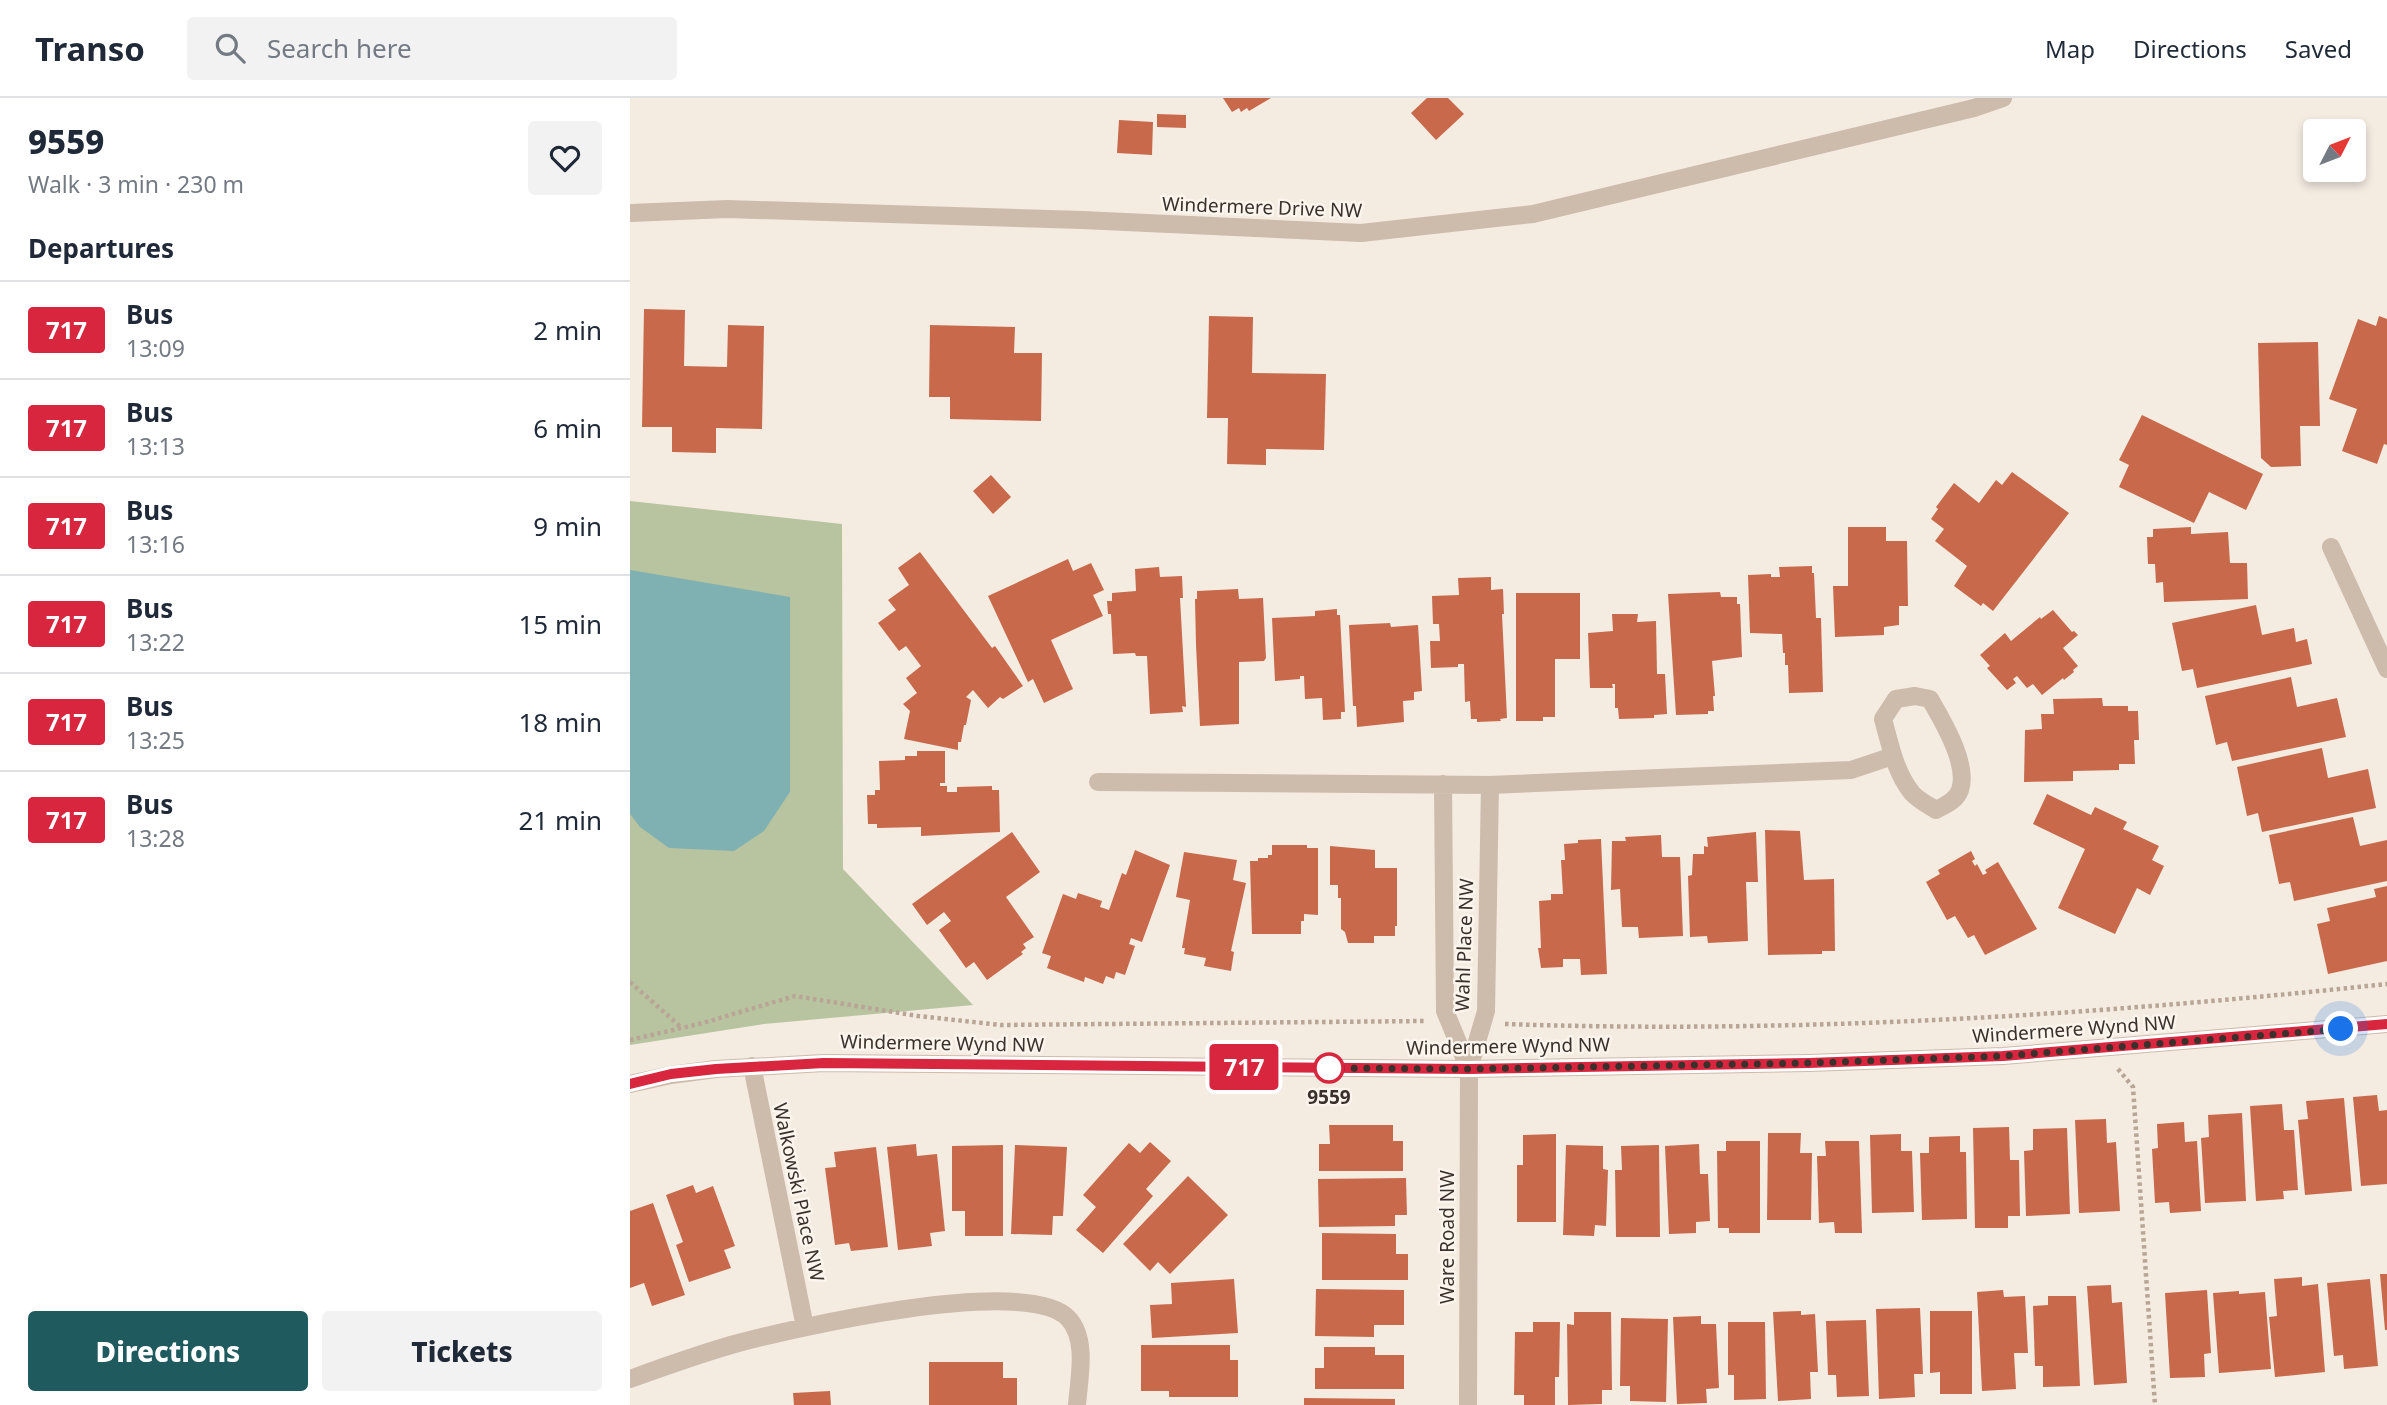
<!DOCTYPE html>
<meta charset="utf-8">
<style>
:root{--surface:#fff;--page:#f2f2f3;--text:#1f2937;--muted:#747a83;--line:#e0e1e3;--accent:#1f5a5e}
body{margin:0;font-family:"Noto Sans",sans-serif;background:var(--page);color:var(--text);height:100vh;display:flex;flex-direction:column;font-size:26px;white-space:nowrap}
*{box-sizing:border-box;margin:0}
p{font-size:23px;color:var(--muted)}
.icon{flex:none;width:38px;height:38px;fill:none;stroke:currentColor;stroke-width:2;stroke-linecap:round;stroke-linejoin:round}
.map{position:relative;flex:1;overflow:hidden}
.side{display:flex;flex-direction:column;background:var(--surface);width:630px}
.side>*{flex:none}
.badge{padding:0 14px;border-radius:5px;font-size:24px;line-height:46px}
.needle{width:46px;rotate:48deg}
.fabs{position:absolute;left:1673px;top:21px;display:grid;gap:14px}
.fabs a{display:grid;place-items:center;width:63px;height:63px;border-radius:7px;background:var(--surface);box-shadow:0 4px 10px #0003;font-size:35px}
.you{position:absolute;width:35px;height:35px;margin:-18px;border:5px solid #fff;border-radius:50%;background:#1a73e8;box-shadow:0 0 0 10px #1a73e833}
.map>.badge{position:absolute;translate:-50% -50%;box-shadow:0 0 0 4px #fff}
h2{padding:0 28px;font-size:26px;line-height:63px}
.round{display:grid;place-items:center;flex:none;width:74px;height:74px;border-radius:7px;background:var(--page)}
.overview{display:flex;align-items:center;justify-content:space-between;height:119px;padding:0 28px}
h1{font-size:33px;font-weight:800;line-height:52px}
.cta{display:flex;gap:14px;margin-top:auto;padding:14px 28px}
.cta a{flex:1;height:80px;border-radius:7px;background:var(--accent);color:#fff;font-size:28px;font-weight:800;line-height:80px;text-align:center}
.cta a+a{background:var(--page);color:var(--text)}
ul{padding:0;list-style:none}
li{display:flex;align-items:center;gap:21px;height:98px;padding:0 28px;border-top:2px solid var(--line)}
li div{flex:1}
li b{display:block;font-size:26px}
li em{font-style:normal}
li .badge{min-width:77px;font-weight:700;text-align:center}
header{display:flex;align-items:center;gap:42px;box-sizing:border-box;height:98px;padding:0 35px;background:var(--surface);border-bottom:2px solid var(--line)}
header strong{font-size:33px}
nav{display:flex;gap:38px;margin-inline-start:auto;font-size:24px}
.search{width:490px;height:63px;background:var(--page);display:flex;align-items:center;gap:18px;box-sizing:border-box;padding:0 24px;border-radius:7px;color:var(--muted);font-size:26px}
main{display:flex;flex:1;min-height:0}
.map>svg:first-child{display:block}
.green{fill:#b8c4a0}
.water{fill:#7fb0b2}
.building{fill:#c8694b}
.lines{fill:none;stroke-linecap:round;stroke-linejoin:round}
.path{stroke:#b9a596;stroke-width:4.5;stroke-dasharray:3.5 3.5;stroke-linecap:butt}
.minor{stroke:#cdbbac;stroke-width:18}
.line-casing{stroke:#fff;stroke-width:16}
.line{stroke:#d7263d;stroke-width:10}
.walk{stroke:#3b302b;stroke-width:7;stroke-dasharray:0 12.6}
.stop-dot{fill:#fff;stroke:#d7263d;stroke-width:3.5}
.labels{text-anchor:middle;stroke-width:5;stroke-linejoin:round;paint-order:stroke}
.street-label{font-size:19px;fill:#3b302b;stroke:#fbf5ee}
.stop-label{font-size:19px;font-weight:bold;fill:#3b302b;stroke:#fbf5ee}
</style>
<header>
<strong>Transo</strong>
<div class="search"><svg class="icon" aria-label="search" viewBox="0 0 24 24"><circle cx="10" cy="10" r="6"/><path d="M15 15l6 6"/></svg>Search here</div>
<nav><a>Map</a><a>Directions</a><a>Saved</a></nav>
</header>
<main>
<section class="side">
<div class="overview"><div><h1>9559</h1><p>Walk · 3 min · 230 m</p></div><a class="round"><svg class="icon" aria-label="heart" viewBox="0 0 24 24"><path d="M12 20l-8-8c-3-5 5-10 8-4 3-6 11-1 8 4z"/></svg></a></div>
<h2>Departures</h2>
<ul>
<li><span class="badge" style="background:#d7263d;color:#fff">717</span><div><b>Bus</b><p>13:09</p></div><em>2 min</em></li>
<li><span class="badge" style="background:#d7263d;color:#fff">717</span><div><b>Bus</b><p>13:13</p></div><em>6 min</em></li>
<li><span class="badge" style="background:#d7263d;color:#fff">717</span><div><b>Bus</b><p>13:16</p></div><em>9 min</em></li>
<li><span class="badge" style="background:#d7263d;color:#fff">717</span><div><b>Bus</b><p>13:22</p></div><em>15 min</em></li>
<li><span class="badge" style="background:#d7263d;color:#fff">717</span><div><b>Bus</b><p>13:25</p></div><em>18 min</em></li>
<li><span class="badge" style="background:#d7263d;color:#fff">717</span><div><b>Bus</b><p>13:28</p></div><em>21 min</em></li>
</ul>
<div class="cta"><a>Directions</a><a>Tickets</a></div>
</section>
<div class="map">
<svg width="1757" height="1307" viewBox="0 0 1757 1307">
<rect width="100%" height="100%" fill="#f4ebe1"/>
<path class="green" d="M0,403L212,426L213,771L343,907L134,926L0,947Z"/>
<path class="water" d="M0,472L160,499V694L134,733L104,753L39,750L10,729L0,716Z"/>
<path class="building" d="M593,0H641L619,13L617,10L611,14L609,10L602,14Z
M797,0H818L834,16L806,42L781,15Z
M527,16L556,17V30L527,29Z
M489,22L523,24L522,57L487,55Z
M14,211L55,212L54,268L97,269L98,227L134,228L132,331L86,330V355L42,354V329H12Z
M579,218L623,219L622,275L696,276L694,352L636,351V367L597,366L598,320H577Z
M1749,218L1757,221V347L1754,346L1747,366L1712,353L1727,311L1699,301L1728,221L1746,228Z
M300,227L385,229L384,255H412L411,323L320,321V299H299Z
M1688,244L1690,328H1670L1671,368L1641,369L1631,360L1628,245Z
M1512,317L1633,376L1616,412L1579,394L1564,425L1489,389L1499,367L1489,362Z
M1382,374L1439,415L1363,513L1353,505L1351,508L1324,488L1337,468L1305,443L1314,431L1301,421L1308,411L1306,409L1324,385L1349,405L1366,382L1372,387Z
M361,377L381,399L363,416L343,393Z
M1218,429H1256V443H1277L1278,508H1269V527L1254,529V537L1205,539L1203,488H1218Z
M1561,429V436L1598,434L1600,465H1617L1618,501L1534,504L1533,484L1526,485L1525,466H1518L1517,439H1523V431Z
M290,454L362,550L365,548L393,588L373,601L370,599L358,610L343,592L336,599L341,602L336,627H334L331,644H328V652L274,641L280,613L273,606L287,595L276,580L291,568L276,548L269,553L248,525L266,512L258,502L279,487L268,470Z
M438,461L443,473L461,465L474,492L463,497L473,518L421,542L443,591L414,605L403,581L398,584L358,498Z
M1182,468V475H1184L1186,520H1191L1193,594L1159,595L1158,567H1155V555H1153L1152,536L1120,535L1118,477L1141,476V479H1150L1149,469Z
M529,469L530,479L552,478L553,500H550L556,609L552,608L553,614L520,616L517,558H506L505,555L483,556L481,516H478L477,503H482V495L506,493L505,471Z
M861,479V492L873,491L874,516H872L877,620L870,621L871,623L847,624V621H841L840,603L835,604L834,566H828V569L801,570L800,543H810L809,526H803L802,498L829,497L828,480Z
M608,491L609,501L633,500L636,560L634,563L609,564V626L570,628L566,547L565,501H567V493Z
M1090,494L1091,499H1107V506H1110L1112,559L1082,563L1085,598H1083L1084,613H1078V616L1046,617L1038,496Z
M886,495H950V561H925V619H913V623H886Z
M1626,507L1632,537L1664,530L1666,544L1677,541L1682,566L1567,590L1563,571L1552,573L1542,525Z
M707,511V517H710L715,614H711V621L693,622L692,600L675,601L674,578H670V581L645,583L642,520L685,518V513Z
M1423,512L1442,534L1444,533L1448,537L1433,550L1448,568L1443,572L1444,574L1434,582L1433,580L1412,597L1403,586L1397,590L1387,578L1383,581L1386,585L1377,592L1357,570L1360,568L1350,557L1375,535L1381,543L1410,519L1411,521Z
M982,516H1008L1007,524L1026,523L1027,576H1035L1037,616L1024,617V620L989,621L988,610H985V586H982L983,590H960L958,535L983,533Z
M760,525L761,529L788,527L792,593L784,594V602L773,603L774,624L727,629L726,608H723L719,527Z
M1661,579L1667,609L1707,600L1716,639L1602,663L1597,644L1586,647L1575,598Z
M1472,600L1473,608H1498V613H1508L1509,642H1504L1505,666H1489V672L1443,673V683L1394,684L1395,632L1412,631L1411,616H1424L1423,601Z
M1692,650L1698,680L1738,671L1746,710L1632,734L1628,715L1617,718L1607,669Z
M287,653H315V685H310V688H317V694H327V689L362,688V692H369L370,734L291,738V729L247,730V726H238L237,697H245V692H250L249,663L275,662V658H287Z
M1417,696L1461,717L1465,709L1497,724L1493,731L1529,748L1522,762L1534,768L1520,797L1507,790L1485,836L1428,810L1455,751L1403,726Z
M1723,719L1730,748L1757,742V783L1664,803L1660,784L1649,786L1639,737Z
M1135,732L1170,733L1174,782L1204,781L1205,853H1192V856L1138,857Z
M382,734L410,774L376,799L404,839L393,846L396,850L391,854L393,856L357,882L344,864L336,870L309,832L321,823L314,814L297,827L282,806Z
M1126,734L1128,784H1116L1118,843L1078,845L1077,838L1060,839L1058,778L1062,777L1063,756H1074V748L1078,749L1077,739Z
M1031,737L1032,759H1050L1053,838L1009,840L1008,829H992L990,791L981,792L982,743H996L995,739Z
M971,741L977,876L951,877L950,861H933V869L911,870L908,850H911L909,803L921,802V796H933L931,762H935L934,746L948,745V742Z
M642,747H677V750H688V817L674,816V823H671V836H622L620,763H628V760H638V757H642Z
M700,748L745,752V770H767V828H765V838H744V845H718L715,834L711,831V800H708V787H700Z
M505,752L540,767L512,844L501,840L499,846L505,848L495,877L486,874L484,881L476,878L473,886L455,879L454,884L417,870L421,858L412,855L433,796L446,801L448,795L472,803L470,809L479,812L492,775L496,777Z
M1341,753L1345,761L1342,763L1345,768L1347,766L1353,777L1357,775L1355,772L1368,764L1407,831L1355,857L1344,837L1338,840L1325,818L1317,822L1296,784L1310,776L1308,772Z
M554,754L607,762L603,782L616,785L601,853L604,854L601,873L574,868L576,860L554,856L555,850H552L560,802L546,799Z
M1757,788V863L1698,876L1687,826L1700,823L1697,810L1746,799L1744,791Z
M1747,997L1749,1013L1757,1012V1086L1731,1088L1723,999Z
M1714,1000L1722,1093L1675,1097L1668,1022L1678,1021L1676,1003Z
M1652,1006L1654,1032H1664L1668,1092L1653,1093L1654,1101L1626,1103L1620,1008Z
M1612,1015L1616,1103L1575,1105L1571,1040L1579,1039L1578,1017Z
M1476,1021L1477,1045L1486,1044L1490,1113L1449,1115L1445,1022Z
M1554,1024L1555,1044L1567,1043L1571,1113L1540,1115L1539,1104L1525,1105L1522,1051L1528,1050L1527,1026Z
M699,1027H763V1043H773V1073H689V1046H700Z
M1379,1029L1380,1062H1389L1390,1118H1378V1130H1345L1343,1030Z
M1437,1030L1440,1116L1396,1118L1394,1053L1403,1052V1031Z
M1138,1035H1171L1170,1055H1182L1181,1122H1137Z
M926,1036V1124H887V1067H893V1037Z
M1271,1036V1053H1282L1284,1114L1242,1115L1240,1037Z
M1330,1038V1054H1336L1337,1121L1292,1122L1290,1055H1299V1039Z
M1096,1043H1130V1135H1099V1130H1088L1087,1053H1096Z
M1195,1043H1229L1232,1135H1205L1204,1124L1189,1125L1187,1058H1196Z
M520,1044L541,1063L516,1091L523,1098L473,1155L446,1132L466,1109L453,1097L499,1045L510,1055Z
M286,1046L287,1058L307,1056L315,1133L300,1135L302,1148L268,1152L257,1049Z
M1069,1046L1070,1076H1078L1080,1123L1066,1124V1135L1039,1136L1035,1048Z
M373,1047V1138H335V1113H322V1048Z
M385,1047L437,1049L433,1118H423L422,1137L381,1136Z
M936,1047L973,1048V1071L978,1072L976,1128L965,1127L964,1138L933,1137Z
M1029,1047L1030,1139H986L985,1072H992L991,1048Z
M246,1049L258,1149L221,1153L219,1145L205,1147L195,1070L206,1069L204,1054Z
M558,1078L598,1117L540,1176L528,1164L520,1173L493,1146Z
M776,1080L777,1117H765V1128L689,1129L688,1081Z
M63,1087L66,1095L83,1088L105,1148L94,1152L101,1170L59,1184L46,1147L53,1144L36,1097Z
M23,1105L55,1197L22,1208L14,1185L0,1190V1113Z
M692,1135L766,1136V1156H778V1182H692Z
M1750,1176H1757V1232H1755Z
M1672,1179V1188L1688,1186L1695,1274L1645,1279L1639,1219L1647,1218L1644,1181Z
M604,1181L608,1235L522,1240L520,1207L542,1206L541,1185Z
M1740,1181L1748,1268L1714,1271L1713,1257L1704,1258L1697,1185Z
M1481,1187L1482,1205L1492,1204L1497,1285L1464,1287L1457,1188Z
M686,1191L774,1192V1227H744V1239L685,1238Z
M1373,1192L1374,1199L1395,1198L1398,1255H1384L1386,1291L1352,1293L1347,1194Z
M1577,1192L1581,1255L1574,1256L1575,1279L1540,1280L1535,1195Z
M1609,1193V1196L1635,1194L1641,1271L1589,1275L1583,1195Z
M1418,1198H1446L1450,1288L1413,1289V1268H1405L1403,1208L1418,1207Z
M1290,1210L1293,1276H1284L1285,1299L1249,1301L1246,1211Z
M1171,1213V1217L1185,1216L1188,1274H1180L1181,1301L1148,1303L1143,1214Z
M1300,1213H1342V1296H1310V1274L1300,1275Z
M944,1214H981L982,1292H972V1306L938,1307L937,1226L944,1227Z
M1071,1218V1226H1086L1089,1290L1076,1291L1077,1305L1047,1306L1043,1219Z
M991,1220L1038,1221L1036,1304L1000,1303V1288H990Z
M1236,1222L1239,1298L1207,1299L1206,1277H1198L1196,1223Z
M903,1224H930L929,1279H925V1307H894V1297H884L885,1234H903Z
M1098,1224H1135L1136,1301L1104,1302V1277H1098Z
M511,1247H600V1262H608V1299H539V1293H511Z
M694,1249H745V1257H774V1291H685V1270H694Z
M299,1264H373V1280H387V1307H299Z
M200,1293L201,1307H164L163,1295Z
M674,1300L765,1301V1307H674Z"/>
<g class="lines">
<path class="path" d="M0,884L52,930
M875,926C1169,936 1465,917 1757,886
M0,942L69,926L165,898L288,918L371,927L796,923
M1488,971L1503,989L1525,1307"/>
<path class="minor" d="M0,115L97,111L452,122L731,135L903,116L1344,10L1373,0
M1701,449L1757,571
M1285,598L1300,601C1312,622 1339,666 1330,692C1326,703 1315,707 1306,712C1298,707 1288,702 1282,695C1265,674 1260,646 1253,621L1266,601Z
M468,684L860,687L1221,672L1263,658
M813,686L815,913L839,971
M122,968L175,1229
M0,986L41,977L86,971L194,965L839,971L1179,965L1373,958L1757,926
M0,1281C33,1269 67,1257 101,1247C159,1231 396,1176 438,1220C458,1241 449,1280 447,1307
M838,1307L839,971L856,913L860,687"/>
</g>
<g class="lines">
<g class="line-casing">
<path id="line" d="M0,986L41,976L86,971L194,965L839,971L1179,965L1373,958L1757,926"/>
</g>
<use href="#line" class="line"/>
<path class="walk" d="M699,970L839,971L1179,965L1373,958L1711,931"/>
</g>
<circle class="stop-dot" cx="699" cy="970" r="14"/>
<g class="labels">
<g class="street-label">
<text transform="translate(632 109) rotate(2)" y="7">Windermere Drive NW</text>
<text transform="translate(834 847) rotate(-88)" y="7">Wahl Place NW</text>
<text transform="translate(1444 931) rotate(-4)" y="7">Windermere Wynd NW</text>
<text transform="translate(312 945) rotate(1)" y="7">Windermere Wynd NW</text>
<text transform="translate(878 948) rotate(-1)" y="7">Windermere Wynd NW</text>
<text transform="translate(169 1094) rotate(78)" y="7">Walkowski Place NW</text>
<text transform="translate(817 1139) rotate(-90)" y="7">Ware Road NW</text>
</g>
<g class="stop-label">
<text x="699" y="1006">9559</text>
</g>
</g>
</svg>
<div class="fabs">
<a><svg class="needle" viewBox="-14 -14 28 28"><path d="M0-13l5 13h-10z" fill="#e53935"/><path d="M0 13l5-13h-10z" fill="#747a83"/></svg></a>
</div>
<div class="you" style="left:1711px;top:931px"></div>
<b class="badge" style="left:614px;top:969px;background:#d7263d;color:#fff">717</b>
</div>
</main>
